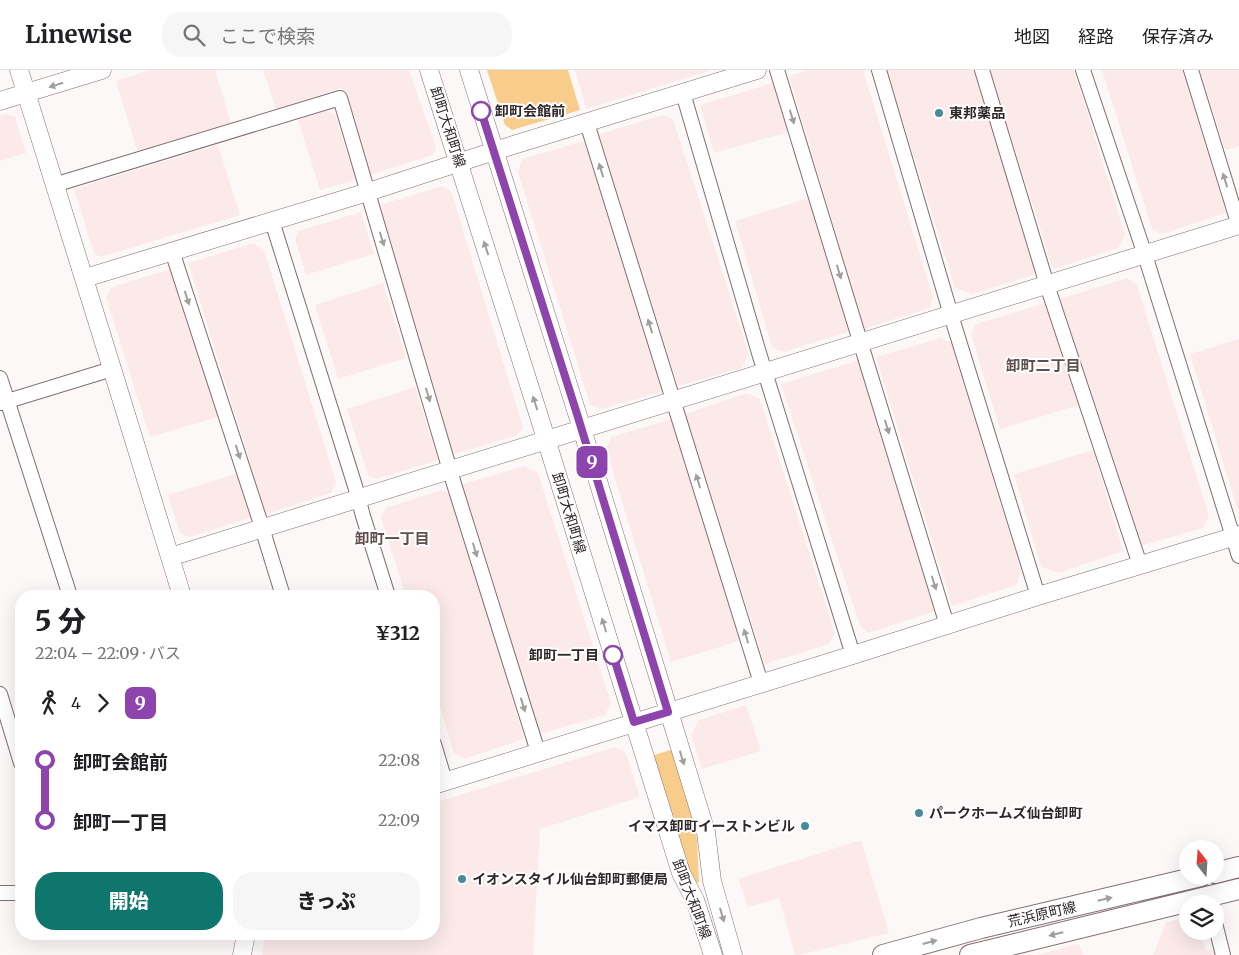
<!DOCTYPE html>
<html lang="ja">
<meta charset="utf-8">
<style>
:root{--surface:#fff;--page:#f6f6f6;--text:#202124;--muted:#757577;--line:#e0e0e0;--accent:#0f766e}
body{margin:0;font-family:Merriweather,"Noto Sans JP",serif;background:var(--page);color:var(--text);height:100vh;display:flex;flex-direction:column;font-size:19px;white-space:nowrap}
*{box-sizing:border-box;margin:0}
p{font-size:16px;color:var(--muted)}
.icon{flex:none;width:28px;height:28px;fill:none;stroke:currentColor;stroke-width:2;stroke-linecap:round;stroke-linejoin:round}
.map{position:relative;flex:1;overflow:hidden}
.details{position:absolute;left:15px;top:520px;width:425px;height:350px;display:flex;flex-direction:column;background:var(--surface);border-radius:20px;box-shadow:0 5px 20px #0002}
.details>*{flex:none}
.badge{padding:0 10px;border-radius:8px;font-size:18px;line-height:32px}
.needle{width:32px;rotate:343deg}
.controls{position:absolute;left:1179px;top:770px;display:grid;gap:10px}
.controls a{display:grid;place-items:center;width:45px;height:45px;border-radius:50%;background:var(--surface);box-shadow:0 5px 20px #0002;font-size:25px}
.map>.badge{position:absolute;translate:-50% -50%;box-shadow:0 0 0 2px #fff}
.legs{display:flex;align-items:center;gap:8px;height:55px;padding:0 20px;font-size:16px}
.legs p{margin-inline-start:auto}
.head{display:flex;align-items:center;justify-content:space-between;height:85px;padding:0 20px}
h1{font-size:28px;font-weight:800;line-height:38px}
.button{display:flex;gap:10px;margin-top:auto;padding:10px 20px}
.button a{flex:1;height:58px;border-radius:20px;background:var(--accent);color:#fff;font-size:20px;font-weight:800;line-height:58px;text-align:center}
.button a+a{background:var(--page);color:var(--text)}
ul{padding:0 20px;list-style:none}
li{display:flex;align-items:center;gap:18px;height:60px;font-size:19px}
li i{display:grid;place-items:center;width:8px;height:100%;margin:0 6px;background:currentColor}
li i::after{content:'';width:12px;height:12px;margin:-6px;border:4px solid;border-radius:50%;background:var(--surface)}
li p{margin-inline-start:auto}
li:first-child i{background:linear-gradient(#0000 50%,currentColor 0)}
li:last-child i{background:linear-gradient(currentColor 50%,#0000 0)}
header{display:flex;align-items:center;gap:30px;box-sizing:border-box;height:70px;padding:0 25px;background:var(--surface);border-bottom:1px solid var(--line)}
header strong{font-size:24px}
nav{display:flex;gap:28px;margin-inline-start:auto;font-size:18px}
.search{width:350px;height:45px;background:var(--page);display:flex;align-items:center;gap:12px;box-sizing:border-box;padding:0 18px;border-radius:20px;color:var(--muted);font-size:19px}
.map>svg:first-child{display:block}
.built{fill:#fceaeb}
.green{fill:#f8cc8b}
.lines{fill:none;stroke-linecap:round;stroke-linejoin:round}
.minor-casing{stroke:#816e70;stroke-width:16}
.tertiary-casing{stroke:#816e70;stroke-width:19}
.secondary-casing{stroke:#816e70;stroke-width:22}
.minor{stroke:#fff;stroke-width:14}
.tertiary{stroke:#fff;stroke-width:18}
.secondary{stroke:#fff;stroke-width:20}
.oneway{fill:#a19e9e}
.line-1-casing{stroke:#fff;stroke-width:11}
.line-1{stroke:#8e44ad;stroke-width:8}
.stop-1-dot{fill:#fff;stroke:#8e44ad;stroke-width:2.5}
.poi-dot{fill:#478b9a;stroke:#fff;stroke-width:2}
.labels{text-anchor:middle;stroke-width:4;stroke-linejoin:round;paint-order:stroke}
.stop-label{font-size:14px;font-weight:bold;fill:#2f2728;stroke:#fff;text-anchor:start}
.poi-label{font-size:14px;font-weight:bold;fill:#2f2728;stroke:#fff;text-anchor:start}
.street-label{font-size:14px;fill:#2f2728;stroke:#fff}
.neighbourhood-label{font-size:15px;font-weight:bold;fill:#604f50;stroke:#fff}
</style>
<header>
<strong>Linewise</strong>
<div class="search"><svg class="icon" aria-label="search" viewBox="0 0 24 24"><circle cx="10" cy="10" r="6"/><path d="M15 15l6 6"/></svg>ここで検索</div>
<nav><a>地図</a><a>経路</a><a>保存済み</a></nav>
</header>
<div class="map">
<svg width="1239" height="885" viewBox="0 0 1239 885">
<rect width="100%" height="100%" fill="#fdf8f8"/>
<path class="built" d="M149,0H215L231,53L138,83L116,11Z
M263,0H409L436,77L433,85L369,105L341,18L276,39Z
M575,0H712L586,39Z
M809,0H863L933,227L930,238L864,259L789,6Z
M887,0H975L1036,204L972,224L955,218Z
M990,0H1074L1125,165L1118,178L1053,199Z
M1102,0H1183L1226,143L1162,164L1152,159Z
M1200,0H1239V76L1225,80Z
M773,13L788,62L714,83L700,35Z
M326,41L335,45L356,110L320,120L298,50Z
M6,44L15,47L26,83L0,91V46Z
M662,45L673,49L749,284L741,298L678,316L597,65Z
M584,71L664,321L601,339L590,334L518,102L522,89Z
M218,75L240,145L100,187L94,183L74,119Z
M442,116L451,121L523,357L518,365L451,385L377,136Z
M809,128L850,261L784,282L772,277L735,151Z
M361,142L374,184L306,205L295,169L298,161Z
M254,173L264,180L336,412L331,423L266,444L188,193Z
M174,198L221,346L150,367L106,227L112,217Z
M1127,208L1137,215L1209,446L1203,458L1140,476L1060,229Z
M383,213L406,288L338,309L315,235Z
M1046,233L1079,335L1000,359L971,264L976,254Z
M941,268L952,273L1021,502L1016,515L952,536L876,287Z
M1239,269V441H1238L1190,284Z
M859,290L936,541L868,563L860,556L781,314Z
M415,317L438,390L376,409L368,405L347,339Z
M747,323L760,329L835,563L829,574L765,594L685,344Z
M672,349L742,570L671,592L606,379L611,367Z
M1093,380L1123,481L1059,503L1041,497L1014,404Z
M524,396L538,403L611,633L605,645L540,664L460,415Z
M239,403L252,447L189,467L180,463L168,425Z
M441,420L449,423L481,522L524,669L464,689L454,683L434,617V526H406L381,448L386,438Z
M746,635L761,681L702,699L691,665L699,650Z
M615,677L626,683L640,727L540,759L533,885H262L265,864H434V733Z
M861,770L889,863L799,885H795L779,828L748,837L738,809Z
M1187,847L1188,861H1200L1206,881L1215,879L1217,885H1153L1166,852Z
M1079,874L1083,885H1037L1059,879Z"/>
<path class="green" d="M487,0H568L580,40L512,60L505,55Z
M674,679L695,748L697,771L699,812L694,814L651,686Z"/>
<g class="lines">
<g class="minor-casing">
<path id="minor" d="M777,0L947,555
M879,0L951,245L1038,526
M982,0L1047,215L1140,495
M1083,0L1145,185L1239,486
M1191,0L1239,156
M683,23L759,283L853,585
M587,53L761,613
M54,115L340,28L454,414L538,682
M272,151L355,416L363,446L388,526
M172,181L259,448L283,526
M0,308L70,526
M1,333L112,299
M0,624L21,693
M434,674L445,711
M0,823H21
M1215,853L1223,885"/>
</g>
<g class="tertiary-casing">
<path id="tertiary" d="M19,0C73,176 129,350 182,526
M429,0L537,340L681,803L695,830L713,885
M469,0L582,359L706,762L712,811L733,885
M0,31L102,0
M85,208L368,122L507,77L757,0
M170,487L1239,155
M434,715L853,585L1038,526L1239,465
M242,885L246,864"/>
</g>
<g class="secondary-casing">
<path id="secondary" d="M1215,803L1239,797
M883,885L981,858L1201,806
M970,885L1239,819"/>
</g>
<use href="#minor" class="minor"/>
<use href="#tertiary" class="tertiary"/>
<use href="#secondary" class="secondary"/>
</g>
<defs><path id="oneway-solid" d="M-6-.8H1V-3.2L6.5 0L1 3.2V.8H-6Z" transform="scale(1.25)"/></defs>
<g class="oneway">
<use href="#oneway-solid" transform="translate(56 15) rotate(163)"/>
<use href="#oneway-solid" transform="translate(792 47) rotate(73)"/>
<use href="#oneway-solid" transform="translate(601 100) rotate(-107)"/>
<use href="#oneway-solid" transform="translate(1225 110) rotate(-107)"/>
<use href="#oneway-solid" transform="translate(382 169) rotate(73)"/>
<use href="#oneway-solid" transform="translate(486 178) rotate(-108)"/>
<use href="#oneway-solid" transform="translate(839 202) rotate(73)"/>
<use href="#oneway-solid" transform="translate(187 228) rotate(72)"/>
<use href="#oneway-solid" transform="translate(650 256) rotate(-107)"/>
<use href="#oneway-solid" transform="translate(428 325) rotate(73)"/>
<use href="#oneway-solid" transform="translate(535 333) rotate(-108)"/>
<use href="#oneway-solid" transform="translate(887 357) rotate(73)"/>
<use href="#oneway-solid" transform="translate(238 382) rotate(72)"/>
<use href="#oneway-solid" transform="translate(698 411) rotate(-107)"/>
<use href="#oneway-solid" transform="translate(475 480) rotate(73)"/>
<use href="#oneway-solid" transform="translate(934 513) rotate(73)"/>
<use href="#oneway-solid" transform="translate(604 555) rotate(-107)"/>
<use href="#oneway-solid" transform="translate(746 566) rotate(-107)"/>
<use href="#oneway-solid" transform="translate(523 635) rotate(73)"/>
<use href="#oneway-solid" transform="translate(682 688) rotate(73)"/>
<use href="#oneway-solid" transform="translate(1105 829) rotate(-13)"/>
<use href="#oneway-solid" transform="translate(722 845) rotate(74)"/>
<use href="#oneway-solid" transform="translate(1056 864) rotate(166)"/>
<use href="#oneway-solid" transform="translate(930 872) rotate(-15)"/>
</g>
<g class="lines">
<g class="line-1-casing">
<path id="line-1" d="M481,41L577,344L668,642L634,652L613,585"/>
</g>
<use href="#line-1" class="line-1"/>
</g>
<g class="stop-1-dot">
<circle cx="481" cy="41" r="9"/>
<circle cx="613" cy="585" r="9"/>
</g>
<g class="poi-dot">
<circle cx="939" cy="43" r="5"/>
<circle cx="919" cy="743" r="5"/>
<circle cx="805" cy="756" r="5"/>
<circle cx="462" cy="809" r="5"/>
</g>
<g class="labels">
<g class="stop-label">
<text x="495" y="46">卸町会館前</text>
<text x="599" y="590" text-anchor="end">卸町一丁目</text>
</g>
<g class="poi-label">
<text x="949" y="48">東邦薬品</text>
<text x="929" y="748">パークホームズ仙台卸町</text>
<text x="795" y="761" text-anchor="end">イマス卸町イーストンビル</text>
<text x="472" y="814">イオンスタイル仙台卸町郵便局</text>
</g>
<g class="street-label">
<text transform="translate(448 57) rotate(72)" y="5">卸町大和町線</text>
<text transform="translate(569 443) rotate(73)" y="5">卸町大和町線</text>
<text transform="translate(692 829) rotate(69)" y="5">卸町大和町線</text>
<text transform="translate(1042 844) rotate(-13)" y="5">荒浜原町線</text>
</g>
<g class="neighbourhood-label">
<text x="1043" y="301">卸町二丁目</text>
<text x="392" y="474">卸町一丁目</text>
</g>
</g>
</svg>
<div class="controls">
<a><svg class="needle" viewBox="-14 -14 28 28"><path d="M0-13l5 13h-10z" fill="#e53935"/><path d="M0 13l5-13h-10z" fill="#757577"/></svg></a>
<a><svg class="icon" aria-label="layers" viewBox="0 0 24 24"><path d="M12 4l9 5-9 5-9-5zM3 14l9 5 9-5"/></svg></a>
</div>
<b class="badge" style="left:592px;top:392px;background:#8e44ad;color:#fff">9</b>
<section class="details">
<div class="head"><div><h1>5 分</h1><p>22:04 – 22:09 · バス</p></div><b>¥312</b></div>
<div class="legs"><svg class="icon" aria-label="walk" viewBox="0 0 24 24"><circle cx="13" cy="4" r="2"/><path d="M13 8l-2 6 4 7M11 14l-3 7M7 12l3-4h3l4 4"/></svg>4<svg class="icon" aria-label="forward" viewBox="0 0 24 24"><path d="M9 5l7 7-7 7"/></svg><b class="badge" style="background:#8e44ad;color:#fff">9</b></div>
<ul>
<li><i style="color:#8e44ad"></i><b>卸町会館前</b><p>22:08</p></li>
<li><i style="color:#8e44ad"></i><b>卸町一丁目</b><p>22:09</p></li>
</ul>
<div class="button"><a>開始</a><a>きっぷ</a></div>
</section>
</div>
